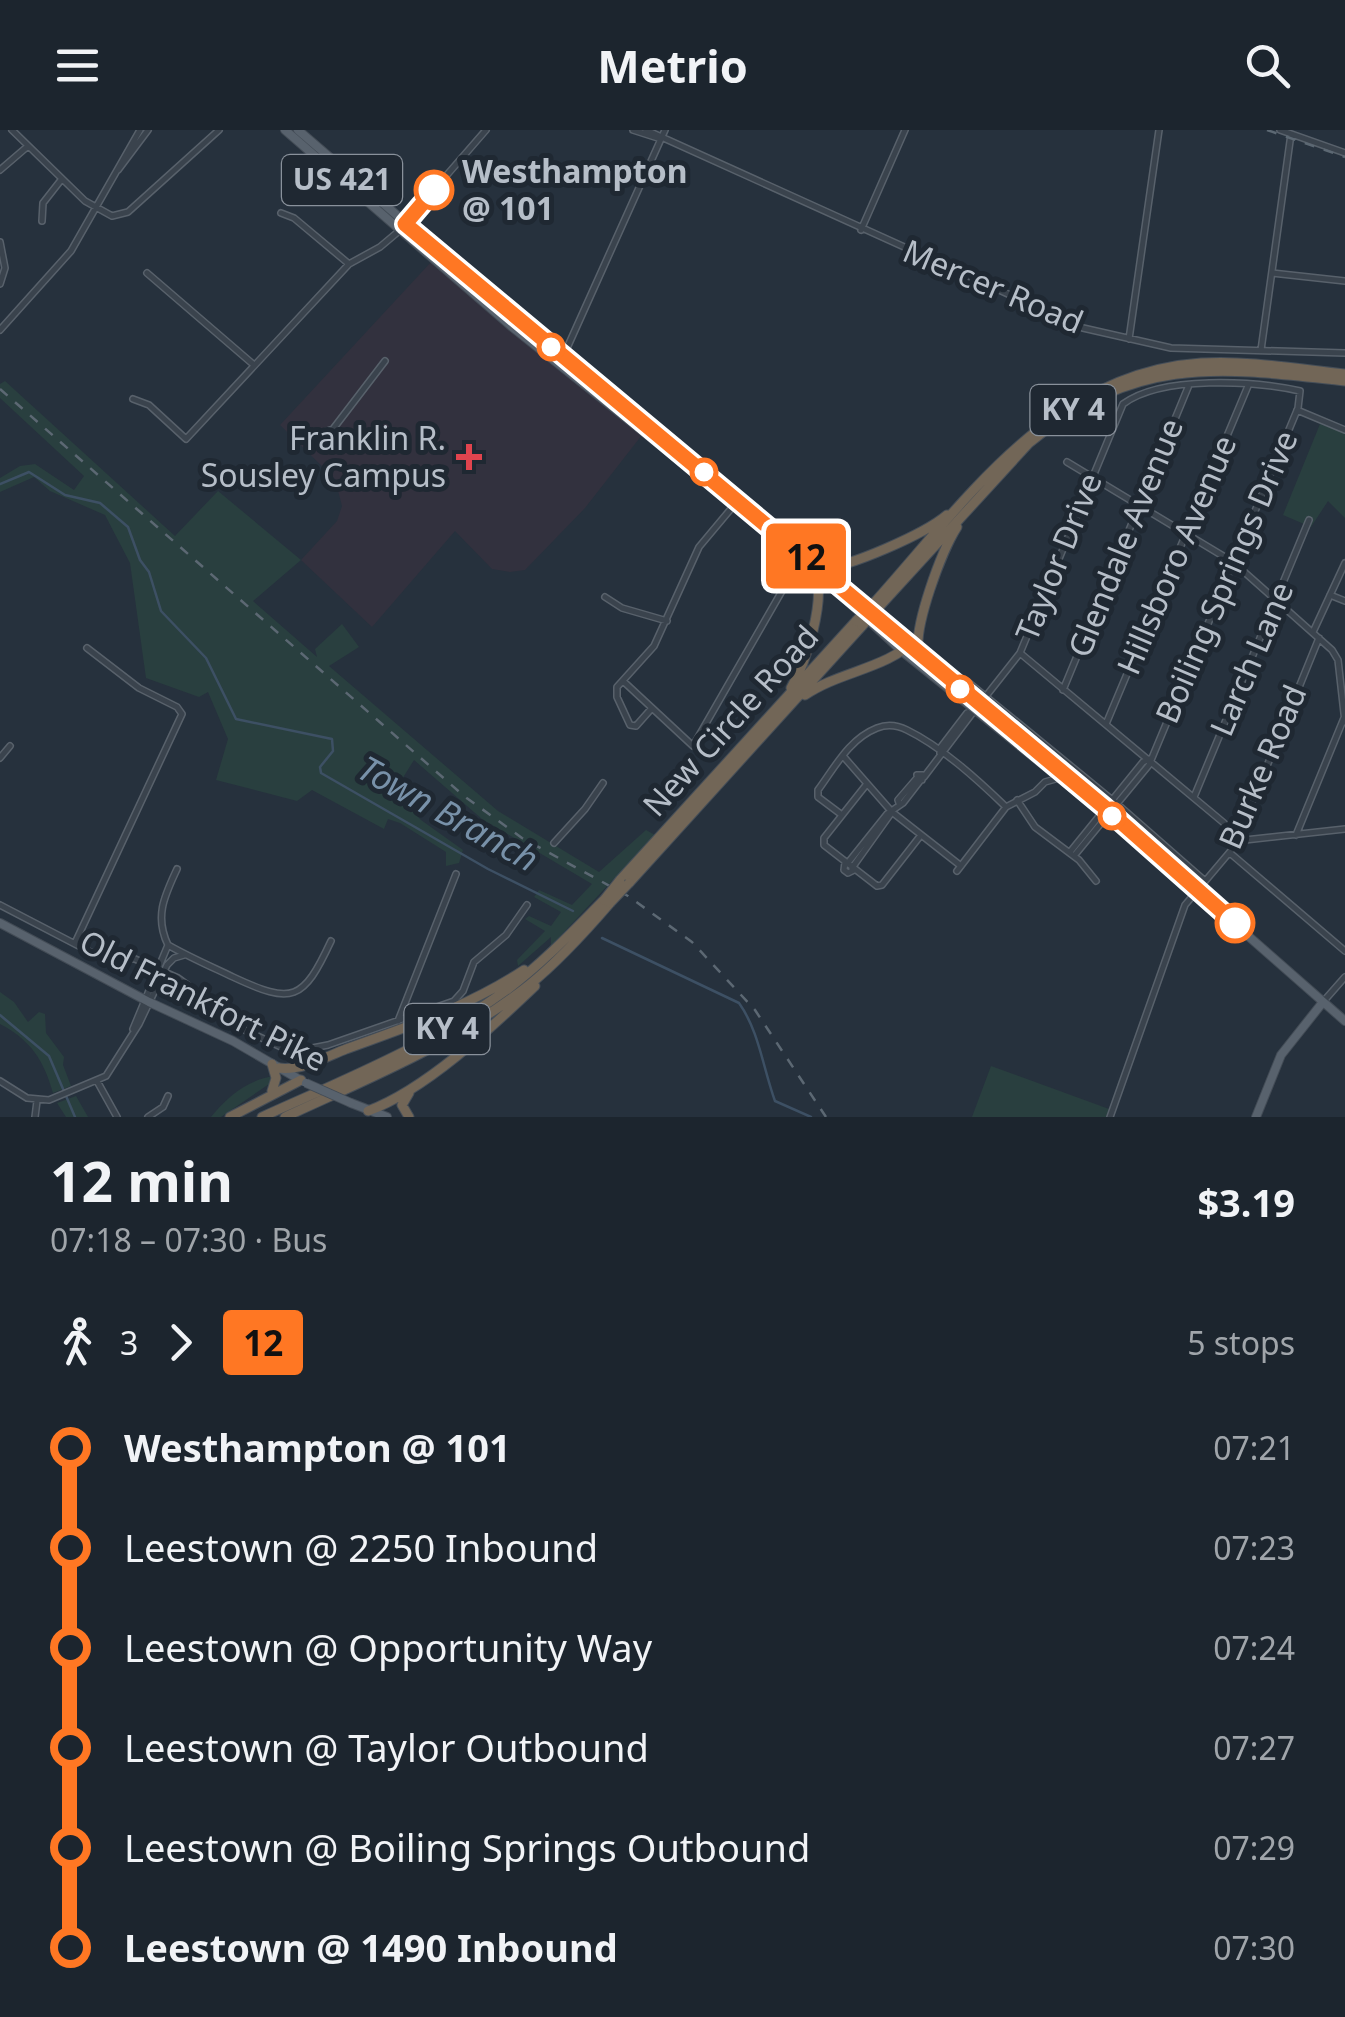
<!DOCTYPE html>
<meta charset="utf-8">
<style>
:root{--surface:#1c252e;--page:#29313a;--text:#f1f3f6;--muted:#a0a5aa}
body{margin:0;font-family:"Noto Sans",sans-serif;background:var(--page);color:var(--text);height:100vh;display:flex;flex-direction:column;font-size:38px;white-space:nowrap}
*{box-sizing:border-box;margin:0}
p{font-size:32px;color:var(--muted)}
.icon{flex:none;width:55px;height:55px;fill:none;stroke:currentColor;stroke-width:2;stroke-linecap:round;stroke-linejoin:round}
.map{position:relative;height:987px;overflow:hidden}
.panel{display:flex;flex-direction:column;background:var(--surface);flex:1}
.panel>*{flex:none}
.badge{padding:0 20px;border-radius:8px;font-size:35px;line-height:65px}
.map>.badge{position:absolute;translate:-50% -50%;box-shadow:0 0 0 5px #fff}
.legs{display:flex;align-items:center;gap:15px;height:110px;padding:0 50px;font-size:32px}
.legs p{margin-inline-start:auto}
.summary{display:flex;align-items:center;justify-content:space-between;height:170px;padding:0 50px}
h1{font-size:55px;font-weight:700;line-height:75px}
ul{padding:0 50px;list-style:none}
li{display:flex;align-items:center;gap:35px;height:100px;font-size:38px}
li i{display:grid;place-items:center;width:15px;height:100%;margin:0 12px;background:currentColor}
li i::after{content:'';width:25px;height:25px;margin:-12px;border:8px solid;border-radius:50%;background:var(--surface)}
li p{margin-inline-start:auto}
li:first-child i{background:linear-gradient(#0000 50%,currentColor 0)}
li:last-child i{background:linear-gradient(currentColor 50%,#0000 0)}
header{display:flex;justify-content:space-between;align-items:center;height:130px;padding:0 50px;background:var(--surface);font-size:45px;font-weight:700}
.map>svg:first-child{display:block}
.medical{fill:#32313e}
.green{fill:#293f3f}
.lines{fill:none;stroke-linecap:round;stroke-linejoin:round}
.stream{stroke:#3d5064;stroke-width:2.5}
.minor-casing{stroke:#58616b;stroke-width:8}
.major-casing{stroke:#434c56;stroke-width:10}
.highway-casing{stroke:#454e58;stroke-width:11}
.minor{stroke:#3a434d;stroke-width:5}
.major{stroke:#58626d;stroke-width:8}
.highway{stroke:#726657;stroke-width:9}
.rail{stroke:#5c6873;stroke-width:2.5;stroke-dasharray:10 10;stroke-linecap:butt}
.major-bridge-casing{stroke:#434c56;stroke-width:10;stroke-linecap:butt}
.highway-bridge-casing{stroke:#454e58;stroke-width:11;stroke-linecap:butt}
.major-bridge{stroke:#58626d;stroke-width:8}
.highway-bridge{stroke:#726657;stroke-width:9}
.line-1-casing{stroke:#fff;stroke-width:22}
.line-1{stroke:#ff7723;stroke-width:15}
.stop-1-dot{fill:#fff;stroke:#ff7723;stroke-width:5}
.health-dot{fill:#e0444e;stroke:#1f2832;stroke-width:4}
.labels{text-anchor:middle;stroke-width:10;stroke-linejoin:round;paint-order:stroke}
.shield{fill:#1f2832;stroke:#89919b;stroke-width:2.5}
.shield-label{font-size:30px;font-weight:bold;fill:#b6bec8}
.stop-label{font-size:32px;font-weight:bold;fill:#b6bec8;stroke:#1f2832;text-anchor:start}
.street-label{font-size:32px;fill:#b6bec8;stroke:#1f2832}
.poi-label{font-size:32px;fill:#b6bec8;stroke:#1f2832;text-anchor:end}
.water-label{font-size:35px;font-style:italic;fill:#7891a9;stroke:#1f2832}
</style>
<header><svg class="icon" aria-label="menu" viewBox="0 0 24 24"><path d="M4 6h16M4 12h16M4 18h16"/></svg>Metrio<svg class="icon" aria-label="search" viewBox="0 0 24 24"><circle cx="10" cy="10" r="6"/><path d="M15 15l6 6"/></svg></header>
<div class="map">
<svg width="1345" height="987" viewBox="0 0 1345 987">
<rect width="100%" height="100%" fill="#26313d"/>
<path class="medical" d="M432,131L642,305L585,378L525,440L510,442L492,439L455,401L372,497L301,430L337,391L342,376L335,349L280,295Z"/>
<path class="green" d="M5,251L175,406L218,361L301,430L253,471L317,527L315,519L342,494L359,517L329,536L498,681L599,742L646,700L655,705L551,816V807L518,836L517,830L545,801L525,789L529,786L551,796L561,782L534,767L539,760L572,775L592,754L482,689L414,630L394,662L421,690L463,720L459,733L446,736V722L400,693L388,689L384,699L312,660L297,671L216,650L228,609L208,562L199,567L146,548L130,433L105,385L50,361L34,347L0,362V348L20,336L35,334L74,360L84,346L0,268V254Z
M1320,294L1345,303V388L1328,371L1311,397L1283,385Z
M0,862L14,872L28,892L39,882L45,884L46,903L64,927L63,935L71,956L53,963C44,931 31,910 0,894Z
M991,936L1109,979L1106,987H972Z
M274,946L272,952L221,987H211C227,967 247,950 274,946Z
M76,966L88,987H66L57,973Z"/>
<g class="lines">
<path class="stream" d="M0,354L29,342L65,365L100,373L128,397L140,430L149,442L161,481L206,528L236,589L332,609L333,621L320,637L321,643L488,739L573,781
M602,808L739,873C759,901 763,938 775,971L811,987
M0,885L49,926L75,987"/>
<g class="minor-casing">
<path id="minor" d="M12,0L85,71L112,86L128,82L219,0
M633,0L658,8
M646,0L1083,198L1171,218L1345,223
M1280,0L1345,23
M0,40L28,16
M118,40L148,0
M281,83L294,88L349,134
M42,91L43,73L61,50
M406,92L486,0
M861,100L905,0
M0,112L5,138L0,154
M147,143L254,235
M1272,143L1345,151
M0,200L71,121L140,0
M1129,209L1159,0
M1261,220L1291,4
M563,227L665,0
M133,269L149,275L186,309L349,134L380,117L399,101
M1297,280L1345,300
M333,299L385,231
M313,306L333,299L363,310
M1067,332L1233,432L1332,520L1338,530L1345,592
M1330,465L1345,471
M605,467L622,478L667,491
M1313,502L1345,433
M1020,523L1224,693L1236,711L1345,699
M623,551L693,616L790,447L792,436L774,420L775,411
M968,552L1116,673L1205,751
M1063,560L1189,255
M979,575L1020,523L1123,274C1162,245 1255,251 1300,261L1298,278L1149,635L1074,726
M652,578L636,596L630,595L617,567V557L654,516L699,417L735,374
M1106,594L1248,256
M843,626L892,682L961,736
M0,628L10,616
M917,645H923L922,650H918Z
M924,647L974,581L967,583L941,617L940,623
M866,655L824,708V715L877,756L882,755L921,705
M1194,667L1309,390
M1017,670L1035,697L1079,730L1096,751
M899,673L898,670L917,648
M842,685L818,667V660C835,637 849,609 877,598C887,594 897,595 907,600C942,617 978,650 1006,677
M1296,705L1344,588
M554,713L585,679L603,653
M1070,722L1143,632L1149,629
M1230,723L1345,821
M845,732L844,740L848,743L854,740
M847,734L887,684L903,673L920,651
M852,738L892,682
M177,739C165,765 154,786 168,815C189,827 212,837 233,847C293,875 303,871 331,811
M957,741L1006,677L1035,662L1045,652L1059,648
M0,775L100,827L135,829L178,848L193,859L212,885L292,922L328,915L454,871L463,861L474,832L506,805L527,775
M75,813L182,584L177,577L139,558L87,518
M1323,872L1345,847
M398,891L456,744
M133,899L168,815
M0,951L27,968L49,970L106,946L139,894L167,835L174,828L184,825
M97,951L117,987
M35,987L37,971
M148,987L163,977L168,966
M1110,987L1185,775L1234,717L1319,508"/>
</g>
<g class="major-casing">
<path id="major" d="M285,0L511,196L688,337L827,452L903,522L1101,681L1108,683L1345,891
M298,0L515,187L1102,675
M0,793L149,872L233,911L302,951
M351,973L387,987
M1256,987L1281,925L1323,872"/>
</g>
<g class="highway-casing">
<path id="highway" d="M820,438C847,439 926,403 947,385
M873,474C965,372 1051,243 1201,233C1248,230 1298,239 1345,244
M878,478L1029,313C1135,225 1218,237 1345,251
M919,525C912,499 942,420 957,397
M791,558C807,531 825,472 816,442
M805,565C840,541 887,539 916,509
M620,750L856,491
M629,753L862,496
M272,934L276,948L272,961
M279,938C301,941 326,927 346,919C409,896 468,877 524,840
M368,981C425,960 491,898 535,856
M230,987L301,950
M262,987C346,949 433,914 508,859C543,833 573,801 604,770
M285,987C369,948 456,913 529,855C559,831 585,802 610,773
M409,987L402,975L409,963"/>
</g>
<use href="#minor" class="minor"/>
<use href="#major" class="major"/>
<use href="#highway" class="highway"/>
<path class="rail" d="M1267,0L1345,27
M0,259L464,666L522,708L628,766L692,812L755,880L826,987"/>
<g class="major-bridge-casing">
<path id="major-bridge" d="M306,953L351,973"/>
</g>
<g class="highway-bridge-casing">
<path id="highway-bridge" d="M856,491L873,474
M862,496L878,478
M604,770L620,750
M610,773L629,753"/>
</g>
<use href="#major-bridge" class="major-bridge"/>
<use href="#highway-bridge" class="highway-bridge"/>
</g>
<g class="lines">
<g class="line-1-casing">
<path id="line-1" d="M434,60L405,94L1104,677L1235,793"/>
</g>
<use href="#line-1" class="line-1"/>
</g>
<g class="stop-1-dot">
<circle cx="434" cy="60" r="18"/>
<circle cx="551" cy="217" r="12"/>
<circle cx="704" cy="342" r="12"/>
<circle cx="960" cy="559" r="12"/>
<circle cx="1112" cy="686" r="12"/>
<circle cx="1235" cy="793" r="18"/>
</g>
<path class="health-dot" d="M464 312h10v10h10v10h-10v10h-10v-10h-10v-10h10z"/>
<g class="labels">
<g class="shield">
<rect x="282" y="25" width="120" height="50" rx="8"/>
<rect x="1030.5" y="255" width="85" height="50" rx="8"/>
<rect x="404.5" y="874" width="85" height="50" rx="8"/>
</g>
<g class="shield-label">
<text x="342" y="60">US 421</text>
<text x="1073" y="290">KY 4</text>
<text x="447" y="909">KY 4</text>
</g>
<g class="stop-label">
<text x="462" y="53">Westhampton<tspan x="462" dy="37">@ 101</tspan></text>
</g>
<g class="street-label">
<text transform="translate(993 157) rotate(23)" y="11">Mercer Road</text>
<text transform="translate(1126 408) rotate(-68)" y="11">Glendale Avenue</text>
<text transform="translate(1177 425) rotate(-67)" y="11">Hillsboro Avenue</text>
<text transform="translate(1059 427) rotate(-68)" y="11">Taylor Drive</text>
<text transform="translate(1227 447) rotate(-67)" y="11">Boiling Springs Drive</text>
<text transform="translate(1252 529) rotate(-67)" y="11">Larch Lane</text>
<text transform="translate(731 591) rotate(-48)" y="11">New Circle Road</text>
<text transform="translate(1263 637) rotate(-67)" y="11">Burke Road</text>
<text transform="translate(203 871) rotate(27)" y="11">Old Frankfort Pike</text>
</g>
<g class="poi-label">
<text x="446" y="320">Franklin R.<tspan x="446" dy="37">Sousley Campus</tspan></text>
</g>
<g class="water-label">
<text transform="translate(448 684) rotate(29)" y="12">Town Branch</text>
</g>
</g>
</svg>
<b class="badge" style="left:806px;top:426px;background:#ff7723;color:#111">12</b>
</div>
<section class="panel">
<div class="summary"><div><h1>12 min</h1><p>07:18 – 07:30 · Bus</p></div><b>$3.19</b></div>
<div class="legs"><svg class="icon" aria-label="walk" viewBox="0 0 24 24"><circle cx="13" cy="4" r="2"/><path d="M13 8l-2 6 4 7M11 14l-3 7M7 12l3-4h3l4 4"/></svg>3<svg class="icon" aria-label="forward" viewBox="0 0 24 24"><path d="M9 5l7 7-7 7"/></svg><b class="badge" style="background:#ff7723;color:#111">12</b><p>5 stops</p></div>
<ul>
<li><i style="color:#ff7723"></i><b>Westhampton @ 101</b><p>07:21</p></li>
<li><i style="color:#ff7723"></i><span>Leestown @ 2250 Inbound</span><p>07:23</p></li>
<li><i style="color:#ff7723"></i><span>Leestown @ Opportunity Way</span><p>07:24</p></li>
<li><i style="color:#ff7723"></i><span>Leestown @ Taylor Outbound</span><p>07:27</p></li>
<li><i style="color:#ff7723"></i><span>Leestown @ Boiling Springs Outbound</span><p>07:29</p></li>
<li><i style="color:#ff7723"></i><b>Leestown @ 1490 Inbound</b><p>07:30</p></li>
</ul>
</section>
